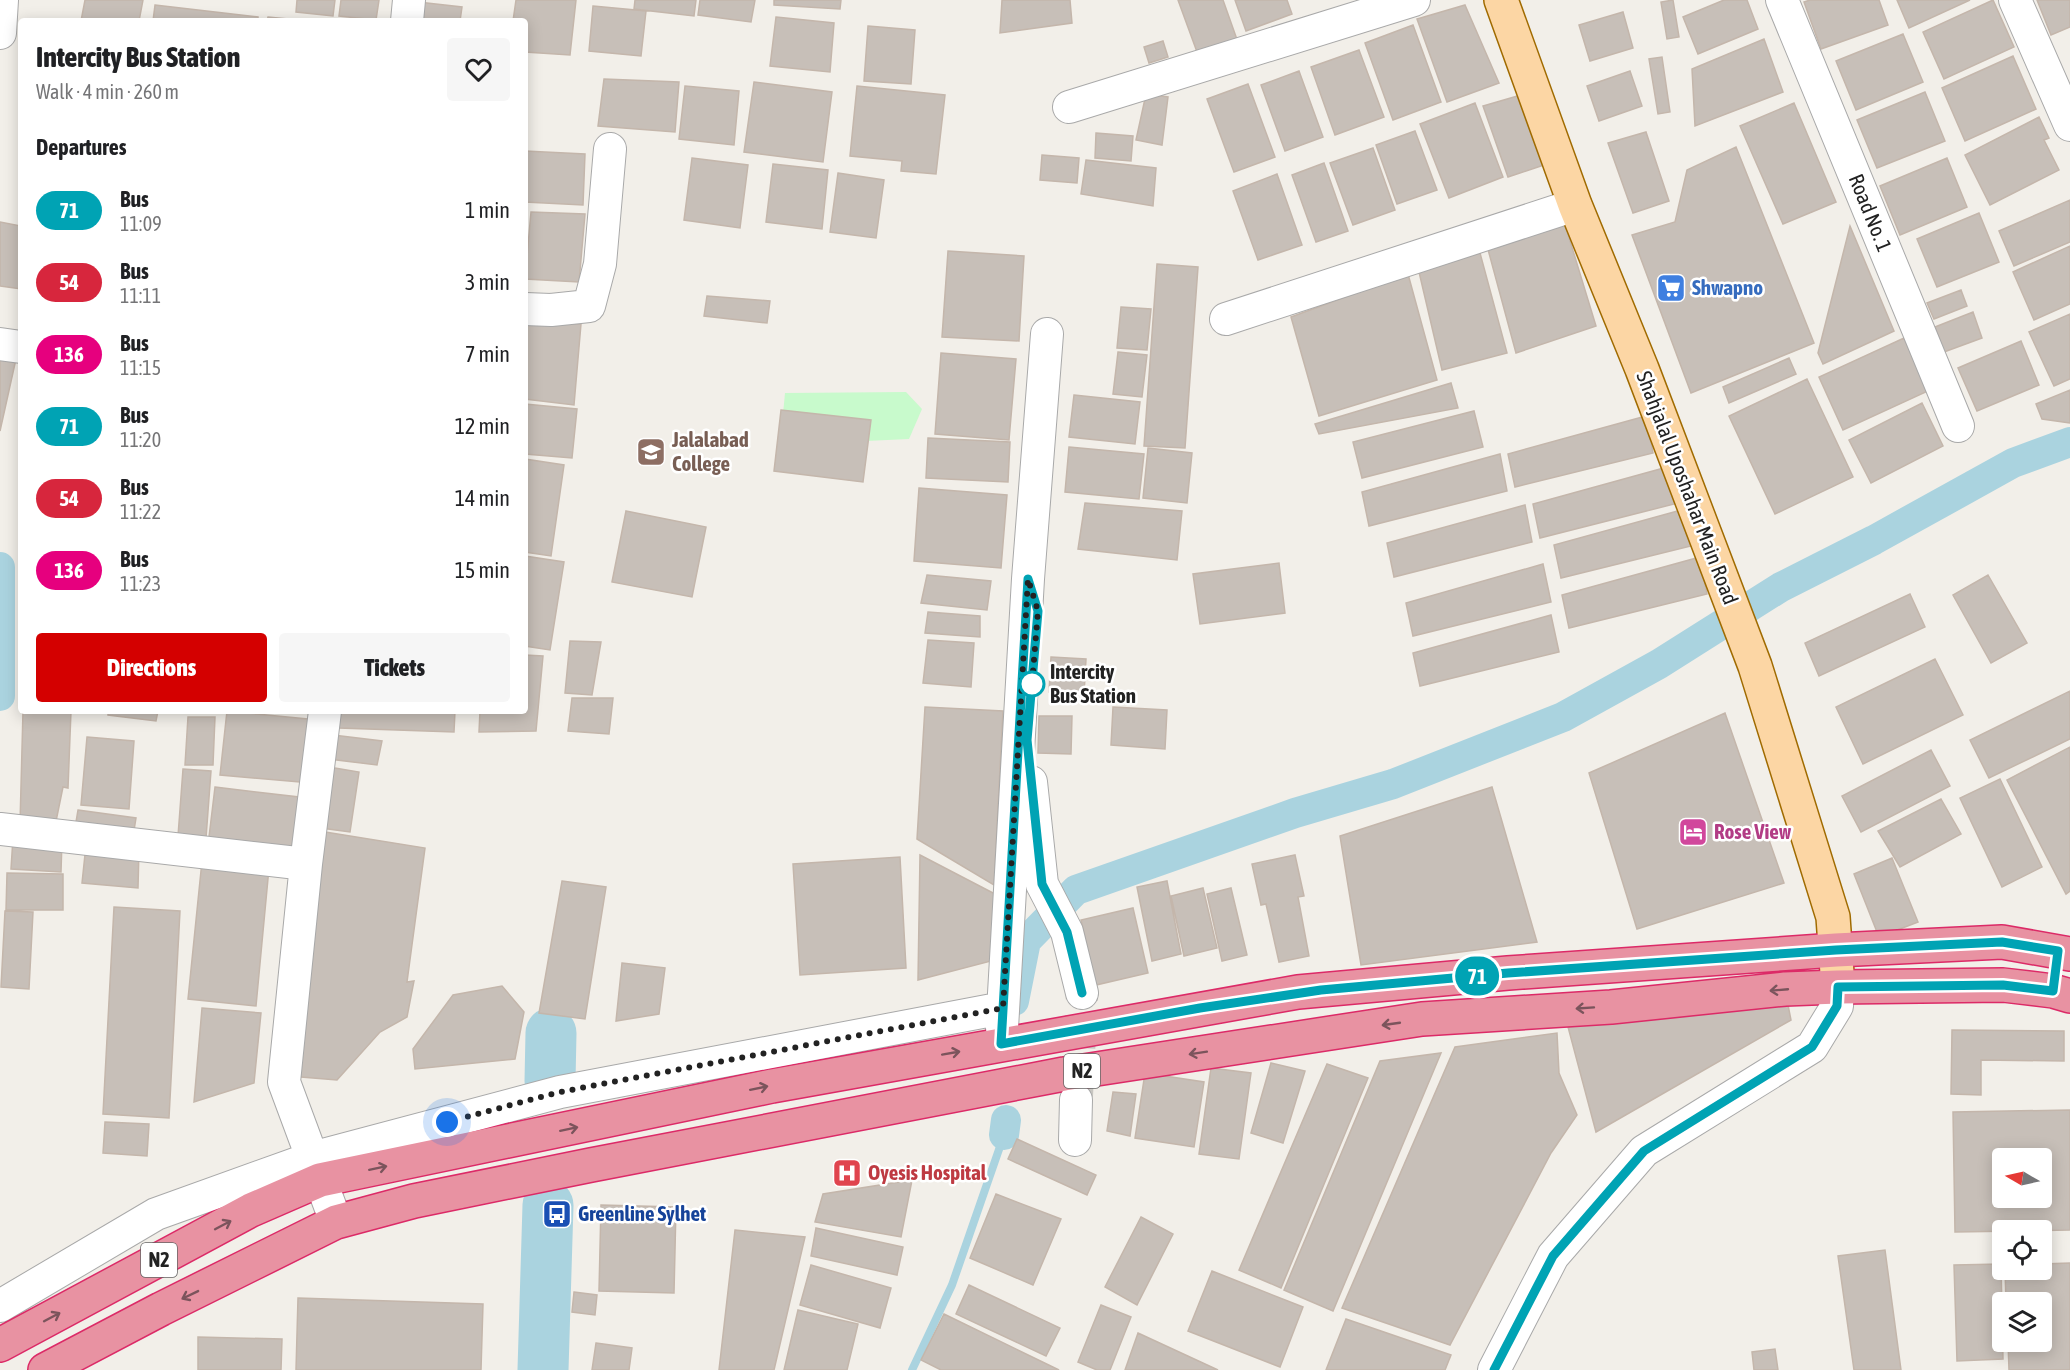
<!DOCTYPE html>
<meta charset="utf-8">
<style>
:root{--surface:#fff;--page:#f6f6f6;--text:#202124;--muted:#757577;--accent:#d40000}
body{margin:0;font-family:"Asap Condensed",sans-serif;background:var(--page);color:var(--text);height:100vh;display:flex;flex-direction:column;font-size:22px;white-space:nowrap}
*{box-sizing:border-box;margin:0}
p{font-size:20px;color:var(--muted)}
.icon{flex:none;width:33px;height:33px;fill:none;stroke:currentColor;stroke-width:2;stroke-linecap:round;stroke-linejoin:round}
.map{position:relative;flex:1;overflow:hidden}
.panel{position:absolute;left:18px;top:18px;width:510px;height:696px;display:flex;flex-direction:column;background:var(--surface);border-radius:6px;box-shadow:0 3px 15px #0003}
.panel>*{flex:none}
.badge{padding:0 12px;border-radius:20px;font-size:21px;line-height:39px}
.needle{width:39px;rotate:279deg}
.controls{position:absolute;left:1992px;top:1148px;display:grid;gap:12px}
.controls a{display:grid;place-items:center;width:60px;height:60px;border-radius:6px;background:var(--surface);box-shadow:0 3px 15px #0003;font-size:30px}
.you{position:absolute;width:30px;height:30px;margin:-15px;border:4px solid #fff;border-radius:50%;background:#1a73e8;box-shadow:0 0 0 9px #1a73e833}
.map>.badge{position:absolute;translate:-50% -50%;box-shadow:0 0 0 3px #fff}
h2{padding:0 18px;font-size:22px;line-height:54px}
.round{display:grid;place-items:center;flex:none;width:63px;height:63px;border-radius:6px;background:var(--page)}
.headline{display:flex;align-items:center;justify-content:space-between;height:102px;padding:0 18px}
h1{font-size:28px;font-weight:800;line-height:45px}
.primary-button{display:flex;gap:12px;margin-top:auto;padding:12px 18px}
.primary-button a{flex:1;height:69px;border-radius:6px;background:var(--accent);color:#fff;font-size:24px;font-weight:800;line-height:69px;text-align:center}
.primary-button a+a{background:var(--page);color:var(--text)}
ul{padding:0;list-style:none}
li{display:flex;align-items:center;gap:18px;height:72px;padding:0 18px}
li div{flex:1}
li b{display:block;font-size:22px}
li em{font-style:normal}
li .badge{min-width:66px;font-weight:700;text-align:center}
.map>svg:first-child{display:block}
.park{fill:#c8facc}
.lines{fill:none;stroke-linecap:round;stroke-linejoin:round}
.stream{stroke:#aad3df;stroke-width:8}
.canal{stroke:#aad3df;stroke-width:30}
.river{stroke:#aad3df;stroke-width:51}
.building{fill:#c7bfb8;stroke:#c4b6ab;stroke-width:1.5;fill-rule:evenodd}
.street-tunnel{stroke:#c8c6c1;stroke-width:32;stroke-dasharray:32 16;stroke-linecap:butt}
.street-casing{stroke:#a9a9a9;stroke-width:34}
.primary-casing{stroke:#a06b00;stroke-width:36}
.highway-casing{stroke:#dc2a67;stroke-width:36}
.street{stroke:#fff;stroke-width:32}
.primary{stroke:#fcd6a4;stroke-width:33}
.highway{stroke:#e892a2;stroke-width:33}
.oneway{stroke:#7b545c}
.line-casing{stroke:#fff;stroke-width:14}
.line{stroke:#00a3b4;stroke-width:9}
.walk{stroke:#222;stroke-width:6;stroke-dasharray:0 10.8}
.stop-dot{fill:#fff;stroke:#00a3b4;stroke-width:3}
.labels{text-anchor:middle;stroke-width:5;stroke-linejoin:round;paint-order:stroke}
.shield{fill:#fff;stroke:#646464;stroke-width:1.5}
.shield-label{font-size:20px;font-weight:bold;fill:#222}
.street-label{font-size:21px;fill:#222;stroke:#fff}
.shop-label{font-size:21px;font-weight:bold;fill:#366cbe;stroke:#fff;text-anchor:start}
.education-label{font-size:21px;font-weight:bold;fill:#785e54;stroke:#fff;text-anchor:start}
.stop-label{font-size:21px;font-weight:bold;fill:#222;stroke:#fff;text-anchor:start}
.hotel-label{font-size:21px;font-weight:bold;fill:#b23c85;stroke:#fff;text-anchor:start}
.health-label{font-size:21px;font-weight:bold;fill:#be3a42;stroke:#fff;text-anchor:start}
.transit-label{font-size:21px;font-weight:bold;fill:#164399;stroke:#fff;text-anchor:start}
</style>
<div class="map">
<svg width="2070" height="1370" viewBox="0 0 2070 1370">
<rect width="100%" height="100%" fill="#f2efe9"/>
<path class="park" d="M906,392L922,409L909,439L780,445L785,393Z"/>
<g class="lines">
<path class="stream" d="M912,1370L952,1285L1004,1135"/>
<path class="canal" d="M0,567V696
M1014,1001L1026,941L1076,890L1295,813L1393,784L1563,717L1659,664L1781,587L1874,540L2013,463L2070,442
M1004,1135L1006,1120"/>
<path class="river" d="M550,1081L551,1033
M543,1370L548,1205"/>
</g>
<path class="building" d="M85,0H143L139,21H81Z
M297,0H335L333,16L296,12Z
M341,0H379L376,20L339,16Z
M516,0H576L570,55L525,52V21H513Z
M635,0H696L694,16L634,9Z
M700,0H755L751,22L698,15Z
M774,0H841L840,9L774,5Z
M1002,0H1070L1072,23L1000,33Z
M1178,0H1223L1240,48L1200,60Z
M1235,0H1287L1292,14L1246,31Z
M1673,0L1679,37L1667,39L1661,2Z
M1724,0H1747L1758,29L1698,54L1683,17Z
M1810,0H1879L1888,25L1821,49L1804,2Z
M1897,0H1970L1909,28Z
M1993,0L2014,47L1944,79L1923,32Z
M2037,0H2070V27L2051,35Z
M418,2L462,7L460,21H415Z
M155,5L258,17V21H153Z
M1465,5L1499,83L1447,102L1417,19Z
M593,6L646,11L641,56L589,51Z
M1623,12L1633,48L1590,61L1579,25Z
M268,17L309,21H267Z
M776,17L834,23L830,72L770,66Z
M1413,25L1441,102L1393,120L1365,43Z
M868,26L915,30L911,84L864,81Z
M1903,34L1923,82L1856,110L1836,61Z
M1764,39L1783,92L1695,126L1692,69Z
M1163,41L1168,57L1149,63L1144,47Z
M1359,50L1384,117L1335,135L1311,67Z
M2013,56L2036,109L1965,141L1942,88Z
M1662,57L1670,112L1658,114L1649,59Z
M1299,71L1323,137L1285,151L1261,85Z
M1630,71L1642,106L1599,121L1587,86Z
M604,79L679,82L675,132L598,126Z
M754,82L832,92L823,162L744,152Z
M1248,84L1275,157L1234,172L1207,99Z
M685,86L739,91L734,145L679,139Z
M857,86L945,95L936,174L901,171L902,161L850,156Z
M1925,92L1945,141L1877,168L1857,120Z
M1146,94L1168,97L1162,145L1136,140Z
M1521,95L1544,165L1508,177L1483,106Z
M1475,103L1503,177L1449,198L1420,124Z
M1794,103L1836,202L1783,224L1740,126Z
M2039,117L2049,138L2044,140L2059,170L1990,205L1965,155Z
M1415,131L1437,190L1397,204L1376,145Z
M1646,132L1669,201L1633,213L1608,143Z
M1096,133L1133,136L1131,161L1095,158Z
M1736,147L1814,343L1691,393L1632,235L1675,222L1687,170Z
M1373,148L1395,210L1353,225L1330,163Z
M525,151L585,154L583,205L525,202Z
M1042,155L1079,158L1077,183L1040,180Z
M692,158L748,165L740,228L684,220Z
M1947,158L1967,207L1900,235L1880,186Z
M1086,160L1156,168L1153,206L1081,194Z
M1324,163L1348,231L1316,242L1292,175Z
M773,164L828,170L822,229L766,222Z
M838,173L884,180L876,238L830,232Z
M1277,174L1302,245L1258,260L1233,191Z
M2070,200V242L2014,266L1999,231Z
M531,212L585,214L579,282L525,279Z
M1979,213L1999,262L1937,287L1917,239Z
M1563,218L1596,326L1516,353L1486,242Z
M0,222L21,226V289L0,286Z
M1850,226L1894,331L1823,364L1818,353Z
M2070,246V304L2034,320L2013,272Z
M948,251L1024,256L1019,341L942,337Z
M1480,253L1507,353L1442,370L1419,272Z
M1157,264L1198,267L1185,448L1144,446Z
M1408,274L1437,380L1319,416L1291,317Z
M1961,290L1967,306L1934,319L1927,303Z
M707,296L770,301L767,323L704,316Z
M1121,307L1151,309L1147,350L1117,348Z
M1973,312L1982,338L1944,352L1935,327Z
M2070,314V379L2054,386L2029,332Z
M525,320L581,324L574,405L525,399Z
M1904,338L1928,391L1843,430L1819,377Z
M2021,341L2039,385L1977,411L1958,368Z
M1118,352L1147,355L1142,397L1113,394Z
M941,353L1016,359L1009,440L935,434Z
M0,355L16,359L0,431Z
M1789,358L1796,374L1729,403L1723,387Z
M1807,379L1853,477L1775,514L1729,416Z
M1451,383L1458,408L1319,434L1315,424Z
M2070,390V423L2042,419L2036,404Z
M1074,395L1140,402L1135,444L1069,437Z
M1922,403L1943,446L1871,483L1849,440Z
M525,404L577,409L572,458L525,454Z
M781,410L871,420L863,482L774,471Z
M1474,411L1483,447L1362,478L1353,442Z
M1646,416L1653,453L1515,487L1508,454Z
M928,438L1010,442L1008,482L926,478Z
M1069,447L1144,454L1139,499L1065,492Z
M1148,448L1192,453L1187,503L1143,498Z
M1500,454L1507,491L1369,526L1362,492Z
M525,459L564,465L551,556L525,552Z
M1671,466L1678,503L1540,538L1533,504Z
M919,488L1007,495L1001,568L914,561Z
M1085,503L1182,511L1177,560L1078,549Z
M1525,505L1532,542L1394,577L1387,543Z
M1692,507L1699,544L1561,578L1554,545Z
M626,511L706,527L692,597L612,582Z
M525,556L564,562L550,650L525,646Z
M1700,557L1707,594L1569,628L1562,595Z
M1279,563L1285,613L1200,624L1193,574Z
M1543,564L1551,602L1413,636L1406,603Z
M927,575L991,581L987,610L921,603Z
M1988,575L2027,643L1991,663L1953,595Z
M1910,594L1925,627L1819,676L1805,643Z
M928,612L980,616V637L925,633Z
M1551,615L1559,652L1420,686L1413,653Z
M928,640L974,643L971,687L923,683Z
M570,641L601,642L592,695L565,693Z
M525,655L543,656L536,731L479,732L480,711H525Z
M1051,657L1086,659L1084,695L1049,692Z
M1935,659L1963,715L1863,764L1836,707Z
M2070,691V739L1989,778L1970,740Z
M572,698H613L609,734L568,731Z
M925,707L1003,711L994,885L917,839Z
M1113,707L1167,710L1165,749L1111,745Z
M23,711H71L68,788L63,787L54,831L20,824Z
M108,711H158L156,721L108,715Z
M227,711L318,720L311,783L220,775Z
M340,711H455L454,732L339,728Z
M1725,713L1784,883L1637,929L1589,773Z
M1039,716H1072L1071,754L1038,753Z
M188,717H215L213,765H185Z
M333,735L382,741L377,765L329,759Z
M87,737L134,741L129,809L81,805Z
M2070,747V891L2066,894L2007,780Z
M1931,750L1950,786L1861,832L1842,796Z
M329,767L359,772L350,832L321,828Z
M183,769L211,771L206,838L178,836Z
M2000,779L2042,867L2002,887L1960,798Z
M215,787L299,797L293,847L209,837Z
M1492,787L1537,942L1361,965L1340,836Z
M1941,799L1961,834L1900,867L1878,831Z
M78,810L136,818L132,843L74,834Z
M319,831L425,848L407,982L414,981L407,1017L380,1032L337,1080L289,1076Z
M13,838L62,840L61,872L11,869Z
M86,845L139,849L138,888L82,883Z
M920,855L995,894L991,961L918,980Z
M1295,855L1304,896L1298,897L1309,956L1279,962L1266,904L1261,905L1252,864Z
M900,857L906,968L800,975L793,864Z
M1892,858L1918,922L1879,937L1854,874Z
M202,861L269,868L256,1006L188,999Z
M7,873L63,874V910H6Z
M562,881L606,887L585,1019L539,1013Z
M1167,881L1181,954L1152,961L1137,887Z
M1203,888L1217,948L1184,956L1171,896Z
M1231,888L1247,955L1222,961L1207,894Z
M114,907L180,911L169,1118L103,1114Z
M1133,908L1148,973L1096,985L1081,920Z
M5,911L33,912L29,989L1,987Z
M622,963L665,968L659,1014L616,1021Z
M502,986L524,1012L515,1059L415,1069L413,1049L453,995Z
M1787,1000L1791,1020L1596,1132L1568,1027Z
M202,1008L261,1013L254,1083L194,1102Z
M1952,1030L2064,1031V1061L1981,1060V1095L1951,1094Z
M1557,1033L1559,1073L1577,1115L1551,1153L1450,1345L1342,1308L1455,1047Z
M1441,1053L1333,1311L1284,1290L1380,1061Z
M1271,1063L1305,1071L1283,1143L1251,1133Z
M1327,1064L1368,1078L1281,1288L1239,1270Z
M1211,1068L1251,1073L1239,1159L1199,1154Z
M1145,1073L1204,1082L1194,1147L1135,1138Z
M1113,1092L1136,1094L1130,1136L1107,1131Z
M2070,1110V1230L1955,1232L1953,1112ZM2002,1158H2042V1197H2002Z
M105,1122L149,1124L147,1156L103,1153Z
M1017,1139L1096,1175L1087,1195L1008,1159Z
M912,1180L901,1237L815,1222L823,1194Z
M996,1194L1061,1219L1033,1285L970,1258Z
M601,1205L676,1207L674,1293L599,1291Z
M1141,1217L1173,1234L1137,1305L1105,1287Z
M816,1228L903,1247L897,1275L811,1256Z
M735,1230L805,1237L774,1370H719Z
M1885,1250L1901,1370H1854L1838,1256Z
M2070,1263V1370H2009L2008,1341H2042V1302H2006L2005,1269H2042V1264Z
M2001,1264L2003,1359L1957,1361L1954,1265Z
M811,1265L891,1288L880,1328L800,1305Z
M1212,1271L1303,1307L1280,1367L1188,1331Z
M969,1285L1060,1328L1046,1356L956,1314Z
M574,1292L597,1295L595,1315L572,1312Z
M298,1298L483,1304L481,1370H296Z
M1101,1305L1131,1317L1110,1370H1097L1078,1362Z
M798,1310L858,1324L847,1370H784Z
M944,1314L1059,1370H941L921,1360Z
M1346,1319L1451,1355L1445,1370H1326Z
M1138,1333L1218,1370H1125Z
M198,1337L282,1339L281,1370H198Z
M596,1343L632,1348L629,1370H592Z
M1775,1349L1778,1370H1754L1752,1352Z"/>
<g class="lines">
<path class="street-tunnel" d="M1077,1096L1082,993"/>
<g class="street-casing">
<path id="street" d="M1782,0L1958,426
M2015,0L2070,125
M407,21L409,0
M0,33L2,0
M1069,107L1414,0
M525,309L551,310L589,306L600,264L610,149
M1226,319L1575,205
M0,344L21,347
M325,711L306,864L284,1082L336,1222
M1031,782L1042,884L1067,932L1082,993
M0,829L306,864
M1002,1028L1028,579L1047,334
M1075,1140L1076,1100
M0,1306L156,1214L312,1158L560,1092L1003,1008
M1494,1370L1553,1256L1644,1151L1812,1047L1837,1006L1838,987"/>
</g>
<g class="primary-casing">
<path id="primary" d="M1501,0L1575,205L1642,369L1755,666L1833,917L1838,987"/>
</g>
<g class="highway-casing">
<path id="highway" d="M0,1345L251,1210L320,1180L772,1086L1298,992L1508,973L1836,950L2002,942L2070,954
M45,1370L161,1309L336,1222L414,1201L591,1165L1064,1074L1422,1019L1611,1007L1785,989L1838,987L2003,985L2053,991L2070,996"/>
</g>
<use href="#street" class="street"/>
<use href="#primary" class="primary"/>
<use href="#highway" class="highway"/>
</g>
<defs><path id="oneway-shaft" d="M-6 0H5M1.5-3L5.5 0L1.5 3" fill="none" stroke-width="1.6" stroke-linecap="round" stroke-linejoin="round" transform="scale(1.5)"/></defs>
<g class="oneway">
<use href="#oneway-shaft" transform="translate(1779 990) rotate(175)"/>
<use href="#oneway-shaft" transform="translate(1585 1008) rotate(176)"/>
<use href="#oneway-shaft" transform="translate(1391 1024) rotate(172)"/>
<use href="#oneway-shaft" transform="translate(951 1053) rotate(-10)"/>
<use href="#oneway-shaft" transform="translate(1198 1053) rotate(171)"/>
<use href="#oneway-shaft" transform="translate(759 1088) rotate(-12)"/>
<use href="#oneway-shaft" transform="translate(569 1129) rotate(-12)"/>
<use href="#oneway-shaft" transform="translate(378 1168) rotate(-12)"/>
<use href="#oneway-shaft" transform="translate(223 1225) rotate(-28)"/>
<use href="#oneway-shaft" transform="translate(190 1295) rotate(154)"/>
<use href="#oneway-shaft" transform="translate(52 1317) rotate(-28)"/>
</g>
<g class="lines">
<g class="line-casing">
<path id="line" d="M1082,993L1067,932L1042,884L1027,740L1038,611L1028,579L1001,1044L1200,1008L1321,990L1508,973L1836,950L2002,942L2058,951L2053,991L2003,985L1838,987L1837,1006L1812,1047L1644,1151L1553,1256L1494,1370"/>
</g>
<use href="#line" class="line"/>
<path class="walk" d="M447,1122L560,1092L1003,1008L1028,579L1038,611L1032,684"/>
</g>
<defs>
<g id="supermarket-square" transform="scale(1.5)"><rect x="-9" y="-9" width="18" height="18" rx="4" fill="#3f7fe0" stroke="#fff"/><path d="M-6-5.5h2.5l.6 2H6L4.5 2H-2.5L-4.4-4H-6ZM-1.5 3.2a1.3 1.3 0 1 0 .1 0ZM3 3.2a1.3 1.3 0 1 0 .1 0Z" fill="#fff"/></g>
<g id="university-square" transform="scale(1.5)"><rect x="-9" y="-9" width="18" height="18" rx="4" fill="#8d6e63" stroke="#fff"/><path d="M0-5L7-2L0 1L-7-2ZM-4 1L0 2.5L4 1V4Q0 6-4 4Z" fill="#fff"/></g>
<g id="hotel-square" transform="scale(1.5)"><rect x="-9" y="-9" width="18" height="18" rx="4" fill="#d1479c" stroke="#fff"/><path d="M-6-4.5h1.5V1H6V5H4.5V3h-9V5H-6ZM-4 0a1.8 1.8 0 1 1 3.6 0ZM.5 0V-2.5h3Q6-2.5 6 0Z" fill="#fff"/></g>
<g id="hospital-square" transform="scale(1.5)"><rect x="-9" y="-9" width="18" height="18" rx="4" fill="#e0444e" stroke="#fff"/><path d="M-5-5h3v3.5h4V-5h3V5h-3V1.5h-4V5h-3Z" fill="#fff"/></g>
<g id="bus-square" transform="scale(1.5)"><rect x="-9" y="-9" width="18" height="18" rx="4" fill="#1a4fb4" stroke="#fff"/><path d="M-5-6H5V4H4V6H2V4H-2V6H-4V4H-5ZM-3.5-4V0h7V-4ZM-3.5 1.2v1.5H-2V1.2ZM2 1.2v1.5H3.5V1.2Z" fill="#fff"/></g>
</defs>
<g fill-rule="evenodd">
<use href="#supermarket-square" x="1671" y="288"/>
<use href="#university-square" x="651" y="452"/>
<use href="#hotel-square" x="1693" y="832"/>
<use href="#hospital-square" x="847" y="1173"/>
<use href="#bus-square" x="557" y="1214"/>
</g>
<circle class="stop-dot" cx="1032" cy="684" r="12"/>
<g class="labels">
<g class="shield">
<rect x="1064" y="1054" width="36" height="34" rx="4.5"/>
<rect x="141" y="1243" width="36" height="34" rx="4.5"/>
</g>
<g class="shield-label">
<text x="1082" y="1078">N2</text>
<text x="159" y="1267">N2</text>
</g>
<g class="street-label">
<text transform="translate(1870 213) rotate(68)" y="7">Road No. 1</text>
<text transform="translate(1687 488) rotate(69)" y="7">Shahjalal Uposhahar Main Road</text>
</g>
<g class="shop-label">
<text x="1692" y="295">Shwapno</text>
</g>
<g class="education-label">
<text x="672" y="447">Jalalabad<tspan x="672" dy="24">College</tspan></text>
</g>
<g class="stop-label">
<text x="1050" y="679">Intercity<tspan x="1050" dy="24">Bus Station</tspan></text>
</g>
<g class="hotel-label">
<text x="1714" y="839">Rose View</text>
</g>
<g class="health-label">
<text x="868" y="1180">Oyesis Hospital</text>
</g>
<g class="transit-label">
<text x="578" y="1221">Greenline Sylhet</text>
</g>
</g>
</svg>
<div class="controls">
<a><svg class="needle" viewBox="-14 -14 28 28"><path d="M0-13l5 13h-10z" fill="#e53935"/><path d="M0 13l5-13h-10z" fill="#757577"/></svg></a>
<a><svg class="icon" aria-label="locate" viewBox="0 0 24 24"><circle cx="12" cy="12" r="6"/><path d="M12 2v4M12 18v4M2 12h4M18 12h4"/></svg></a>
<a><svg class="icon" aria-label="layers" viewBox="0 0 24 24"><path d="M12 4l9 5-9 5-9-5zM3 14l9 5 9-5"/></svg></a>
</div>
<div class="you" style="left:447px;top:1122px"></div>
<b class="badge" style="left:1477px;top:976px;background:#00a3b4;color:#fff">71</b>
<section class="panel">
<div class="headline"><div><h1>Intercity Bus Station</h1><p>Walk · 4 min · 260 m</p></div><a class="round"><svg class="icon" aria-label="heart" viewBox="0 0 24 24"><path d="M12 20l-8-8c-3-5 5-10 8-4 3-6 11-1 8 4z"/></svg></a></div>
<h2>Departures</h2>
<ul>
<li><span class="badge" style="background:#00a3b4;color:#fff">71</span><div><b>Bus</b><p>11:09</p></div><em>1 min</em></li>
<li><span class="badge" style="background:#d7263d;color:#fff">54</span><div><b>Bus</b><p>11:11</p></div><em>3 min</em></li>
<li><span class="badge" style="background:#e6007e;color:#fff">136</span><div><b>Bus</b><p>11:15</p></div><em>7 min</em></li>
<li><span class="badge" style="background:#00a3b4;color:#fff">71</span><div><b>Bus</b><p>11:20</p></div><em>12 min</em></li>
<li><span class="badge" style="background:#d7263d;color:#fff">54</span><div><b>Bus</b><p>11:22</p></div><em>14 min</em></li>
<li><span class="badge" style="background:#e6007e;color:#fff">136</span><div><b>Bus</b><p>11:23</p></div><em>15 min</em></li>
</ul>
<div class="primary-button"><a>Directions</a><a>Tickets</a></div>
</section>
</div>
